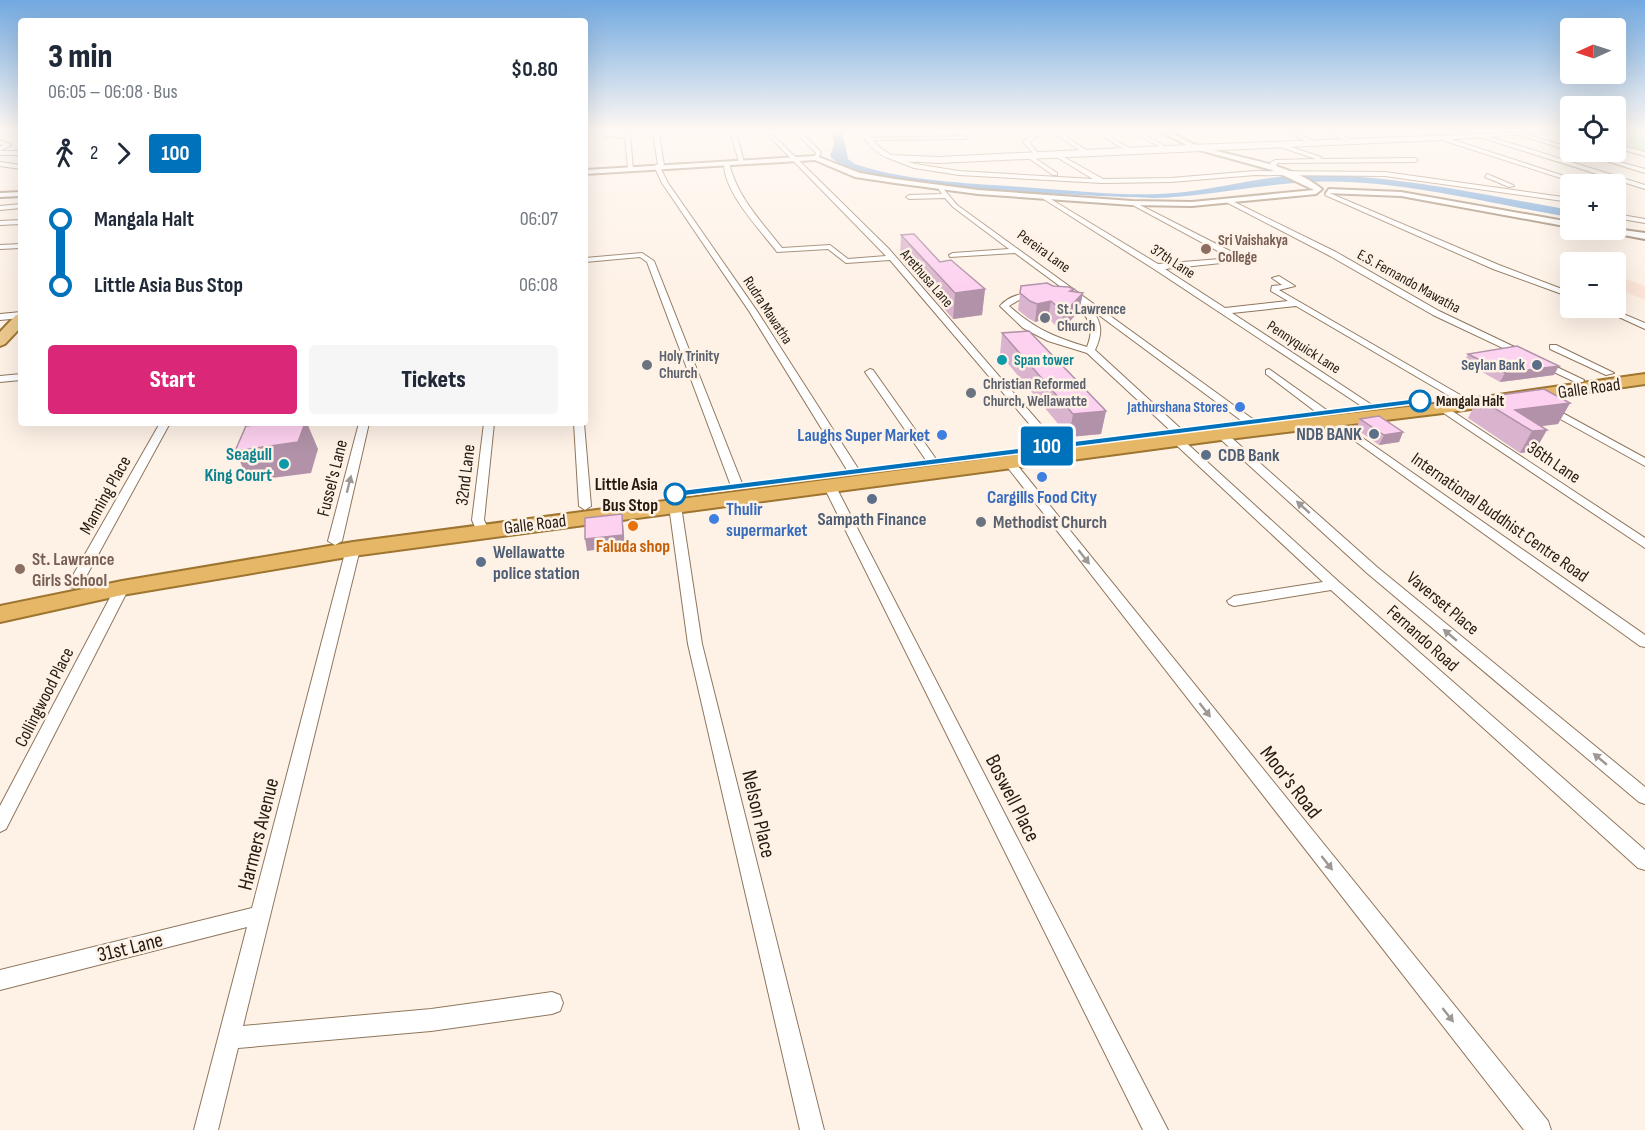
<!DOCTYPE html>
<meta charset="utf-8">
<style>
:root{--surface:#fff;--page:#f6f6f7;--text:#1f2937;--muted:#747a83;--accent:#db2777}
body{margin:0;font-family:"Sofia Sans Condensed",sans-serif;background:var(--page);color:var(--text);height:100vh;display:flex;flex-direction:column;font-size:22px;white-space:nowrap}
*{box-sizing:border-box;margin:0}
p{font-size:20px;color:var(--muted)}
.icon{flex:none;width:33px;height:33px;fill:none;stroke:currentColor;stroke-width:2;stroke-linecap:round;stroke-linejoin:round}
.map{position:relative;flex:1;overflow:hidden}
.sheet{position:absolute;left:18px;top:18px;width:570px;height:408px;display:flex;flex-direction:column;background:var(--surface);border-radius:6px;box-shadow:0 6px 24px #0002}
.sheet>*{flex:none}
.badge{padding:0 12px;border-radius:4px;font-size:21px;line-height:39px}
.needle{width:39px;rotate:267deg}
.fabs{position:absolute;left:1560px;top:18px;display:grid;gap:12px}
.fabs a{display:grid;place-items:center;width:66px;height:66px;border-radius:6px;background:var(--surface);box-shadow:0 6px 24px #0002;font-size:30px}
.map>.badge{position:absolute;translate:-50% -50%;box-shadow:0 0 0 3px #fff}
.legs{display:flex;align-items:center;gap:9px;height:66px;padding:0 30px;font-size:20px}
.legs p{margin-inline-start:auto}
.head{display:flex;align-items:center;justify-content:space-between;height:102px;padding:0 30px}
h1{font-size:33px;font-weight:800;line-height:45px}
.action{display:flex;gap:12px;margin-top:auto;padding:12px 30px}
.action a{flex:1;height:69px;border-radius:6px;background:var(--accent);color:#fff;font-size:24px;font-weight:800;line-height:69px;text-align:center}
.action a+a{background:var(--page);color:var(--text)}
ul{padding:0 30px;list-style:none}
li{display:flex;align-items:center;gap:21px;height:66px;font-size:22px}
li i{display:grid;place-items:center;width:9px;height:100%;margin:0 8px;background:currentColor}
li i::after{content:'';width:15px;height:15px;margin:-8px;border:4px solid;border-radius:50%;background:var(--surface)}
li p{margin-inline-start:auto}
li:first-child i{background:linear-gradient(#0000 50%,currentColor 0)}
li:last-child i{background:linear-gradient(currentColor 50%,#0000 0)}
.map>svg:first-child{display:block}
.industrial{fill:#fce5d8}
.green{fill:#aae4aa}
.water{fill:#6199d5}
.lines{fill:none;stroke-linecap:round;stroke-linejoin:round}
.minor-casing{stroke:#8f765c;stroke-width:2}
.tertiary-casing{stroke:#8f765c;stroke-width:4}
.secondary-casing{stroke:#8f765c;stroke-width:2}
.primary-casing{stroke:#9e7530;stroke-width:4}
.trunk-casing{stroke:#9e7530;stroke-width:4}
.minor{fill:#fff;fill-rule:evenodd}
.tertiary{fill:#fff;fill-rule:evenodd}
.secondary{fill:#fff;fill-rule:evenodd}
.primary{fill:#ecc98d;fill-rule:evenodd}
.trunk{fill:#e6b767;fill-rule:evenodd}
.wall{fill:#dab4ce}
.shaded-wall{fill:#b192a8}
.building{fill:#fdd1f0;stroke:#b192a8;stroke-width:1.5}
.oneway{fill:#9d9893}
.line-1{fill:#0072bc;stroke:#fff;stroke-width:1.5}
.education-dot{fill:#8d6e63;stroke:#fef2e7;stroke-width:2}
.worship-dot{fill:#6b7280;stroke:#fef2e7;stroke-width:2}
.culture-dot{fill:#0f9aa8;stroke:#fef2e7;stroke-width:2}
.service-dot{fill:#5c6f8a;stroke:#fef2e7;stroke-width:2}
.stop-1-dot{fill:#fff;stroke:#0072bc;stroke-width:3}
.shop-dot{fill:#3f7fe0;stroke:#fef2e7;stroke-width:2}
.food-dot{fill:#e8710a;stroke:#fef2e7;stroke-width:2}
.labels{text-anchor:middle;stroke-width:5;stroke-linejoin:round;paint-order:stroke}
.far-education-label{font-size:15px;font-weight:bold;fill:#785e54;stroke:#fef2e7;text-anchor:start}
.far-street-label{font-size:15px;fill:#251b10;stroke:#fef2e7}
.far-worship-label{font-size:15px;font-weight:bold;fill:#5b616d;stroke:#fef2e7;text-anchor:start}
.far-culture-label{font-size:15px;font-weight:bold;fill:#0d838f;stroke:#fef2e7;text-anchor:start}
.far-service-label{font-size:15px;font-weight:bold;fill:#4e5e75;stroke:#fef2e7;text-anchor:end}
.far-stop-label{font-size:15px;font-weight:bold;fill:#251b10;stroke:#fef2e7;text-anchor:start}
.far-shop-label{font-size:15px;font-weight:bold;fill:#366cbe;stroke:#fef2e7;text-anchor:end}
.street-label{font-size:18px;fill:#251b10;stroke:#fef2e7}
.service-label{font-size:18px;font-weight:bold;fill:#4e5e75;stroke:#fef2e7;text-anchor:start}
.shop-label{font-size:18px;font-weight:bold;fill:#366cbe;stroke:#fef2e7;text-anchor:end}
.culture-label{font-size:18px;font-weight:bold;fill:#0d838f;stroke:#fef2e7;text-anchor:end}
.stop-label{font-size:18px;font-weight:bold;fill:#251b10;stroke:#fef2e7;text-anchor:end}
.worship-label{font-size:18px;font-weight:bold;fill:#5b616d;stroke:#fef2e7;text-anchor:start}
.food-label{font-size:18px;font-weight:bold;fill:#c56008;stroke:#fef2e7}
.education-label{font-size:18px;font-weight:bold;fill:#785e54;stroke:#fef2e7;text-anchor:start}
.near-street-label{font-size:21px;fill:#251b10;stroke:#fef2e7}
</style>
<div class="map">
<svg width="1645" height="1130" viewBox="0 0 1645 1130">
<rect width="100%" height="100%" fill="#fef2e7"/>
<path class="industrial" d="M1623,278L1645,286V300L1616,288V279Z"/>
<path class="green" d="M1616,131H1645V154L1616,145Z"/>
<path class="water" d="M831,131H842L848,159L855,164C911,183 976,183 1035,188C1081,191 1129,197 1175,193C1220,189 1265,175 1310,175C1397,175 1485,195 1570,210V217C1489,204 1395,178 1312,182C1259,184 1207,197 1153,198C1104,196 853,190 830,156L834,144Z"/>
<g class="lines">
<g class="minor-casing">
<path id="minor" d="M0,131H4L1,133Z
M601,131L630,135L633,169L628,168L625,138L605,136Z
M659,131H668L659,135L664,165L660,167L668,183L757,311L859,470L857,472H849L847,470L749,311L662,183L654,166L658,164L653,134Z
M794,131H800L821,152L818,159H814L816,153Z
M1028,131H1034L1037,137L1029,142L1040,156H1036L1023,142L1031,136Z
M1057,131L1059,132L1089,152L1084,153L1055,134Z
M1094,131H1101L1132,150L1127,151Z
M1132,131H1139L1168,148L1163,149Z
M1287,131H1294L1316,143L1311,144Z
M1325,131H1333L1356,142L1351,143Z
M1560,131H1570V134L1561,132Z
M734,133L737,135L744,163L739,162L731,135Z
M1519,133L1570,147V151L1519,135Z
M772,134L889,249L1057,443V447H1049L890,260L846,263L828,249L777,252C759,228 723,192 724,162L729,163C737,197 761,221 782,248L830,245L848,259L886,256L770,137Z
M1481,134L1645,185V189L1479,137Z
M965,136L967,139L867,140L870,138Z
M1441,136L1586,183L1587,184H1579L1439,139Z
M0,140L10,144L11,145L0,151V147L3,145L0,144Z
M1276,142L1321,157V159L1415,158L1418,160L1415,162L1278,163L1276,164L1278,168L1275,170L1270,163L1275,160L1316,159L1274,145Z
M1616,144L1645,152V156L1616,148Z
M0,151H21V155H0Z
M1055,152L1103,179L1171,178L1255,171L1385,172L1570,198V202L1385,176L1255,175L1171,182L1102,183L959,175L914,168L886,157L889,155L915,164L959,171L1093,179L1053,155Z
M1577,152H1585L1645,169V173Z
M1029,154L1057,173V175H1053L1027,157Z
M0,162L21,165V169L0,166Z
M1487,174L1513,185L1514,186L1509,187L1485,177Z
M937,186H941L957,205L1254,420V424H1246L1092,310C1103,324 1102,335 1095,350L1180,428V432H1172L1087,353L1048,341L1023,328L1000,306C1008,296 1029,289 1040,296L1039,298L1019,300L1009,306C1035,329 1054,337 1087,347C1095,327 1089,319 1076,304L1080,301L1015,253L950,257L949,255L953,253L1009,249L953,207L945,198L909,199L906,197L909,195L942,194Z
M1327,192L1499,265L1570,292V297L1493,269L1325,195Z
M1044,195L1158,264L1220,259L1227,256L1129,203L1134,202L1236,254V258L1221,263L1165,269L1225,308L1288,301L1271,291L1272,286L1282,285L1272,278L1279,276L1295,286L1279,290L1462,396L1461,398H1453L1296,306L1232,313L1375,407L1374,409H1366L1154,269L1042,198Z
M1226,200H1230L1336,252L1439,311L1584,380L1583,382H1575L1433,315L1330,256L1226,202Z
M1616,200L1619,202L1618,204L1616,205Z
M21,204V208L0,210V206Z
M1616,214L1645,219V223L1616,218Z
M21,220V224L0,225V221Z
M21,244V248L0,249V245Z
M642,253L654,261L743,486L741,489H733L731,486L647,262L640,257L585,262V258Z
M1599,308H1609L1645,323V329Z
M21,312V318L0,320V314Z
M1550,345H1556L1614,373L1606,375L1550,349Z
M870,369L873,370L936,459L938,461L936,463H928L865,372Z
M1269,369L1328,411V415H1320L1266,374V370Z
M21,374V380L0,382V376Z
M1443,405L1645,538V548L1439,410V406Z
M1548,405L1645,458V466L1544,410L1543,408Z
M1334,418L1645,635V647L1640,646L1330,423L1329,421Z
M160,423H170L82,584L75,588L70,587L68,584Z
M359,423H369L342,541L335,545L328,541Z
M484,423H494L484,520L489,531L483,535L478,534L472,520Z
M574,423H584L591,506L585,510L579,506Z
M1221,431L1225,432L1377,567L1645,787V804L1639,802L1367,573L1217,436V432Z
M1177,437L1181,438L1339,582L1645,850V870L1638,868L1331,590L1234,606L1229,604L1227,601L1234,596L1323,582L1173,442V438Z
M1009,459L1013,460L1548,1121L1551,1130H1524L1005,464L1003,462Z
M829,481L835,485L1168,1130H1143L823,485Z
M675,502L681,506L702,644L824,1130H800L688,644L669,506Z
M353,545L360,549L243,1026L431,1009L552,992L560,995L563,1003L560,1011L552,1014L431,1031L238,1048L218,1130H194L247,927L0,990V970L252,908L346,549Z
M122,584L129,588L6,829L0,832V806L115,588Z"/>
</g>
<g class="tertiary-casing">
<path id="tertiary" d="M1160,131C1174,131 1185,142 1199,146C1239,159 1288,162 1322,189L1316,194L1192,206L1132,205L978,194L895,183L855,177L815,160L585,174V170L816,156L860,173L895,179L978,190L1132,201L1192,202L1314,190L1272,170L1192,148Z
M1329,189L1401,192L1570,222V227L1401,196L1326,193Z
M21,192V196L0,197V193Z
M1616,229L1645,233V239L1597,230Z"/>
</g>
<g class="secondary-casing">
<path id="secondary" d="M858,131H866L879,147L891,155L938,157L1165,146L1568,131L1441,140L938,163C897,160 884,167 858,131Z"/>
</g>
<g class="primary-casing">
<path id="primary" d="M21,314V327L5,344L0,346V332L16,315Z"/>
</g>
<g class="trunk-casing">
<path id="trunk" d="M1645,374V384L1443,413L1221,440L353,556L122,595L0,622V606L122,581L353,542L1221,428L1443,403Z"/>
</g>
<use href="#minor" class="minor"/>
<use href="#tertiary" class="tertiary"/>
<use href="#secondary" class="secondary"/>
<use href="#primary" class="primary"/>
<use href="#trunk" class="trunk"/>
</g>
<path class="wall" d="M901,235L940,262L985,289L982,315L953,319L900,258Z
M1021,286H1053L1074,289L1073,292L1083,293L1079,311L1061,331L1048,318L1035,322L1028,318L1018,310Z
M1002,333L1106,411L1101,434L1069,437L1000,354Z
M1468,354L1554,375L1500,382L1464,362Z
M1478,398L1570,403L1558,424L1542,426L1535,451L1520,453L1468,418Z
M1360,419L1403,432L1399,442L1379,445L1356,429Z"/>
<path class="shaded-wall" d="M985,289L982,315L953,319L955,293Z
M1074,289L1071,306L1083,293L1079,311L1061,331L1064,313L1070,291Z
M1051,301L1048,318L1035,322L1037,304Z
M1559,366L1554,375L1500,382L1505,373Z
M1570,403L1558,424L1527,428L1515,410Z
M1106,411L1101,434L1069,437L1073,414Z
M305,423H307L318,449L311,473L249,481L235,451Z
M1547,430L1535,451L1520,453L1532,431Z
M1403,432L1399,442L1379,445L1384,435Z
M622,514L625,546L587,551L585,539Z"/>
<path class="building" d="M914,234L940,262L951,260L985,289L955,293L901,235Z
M1047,283L1053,286L1069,287L1074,289L1070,291L1083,293L1064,313L1051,301L1037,304L1030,301L1020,293L1021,286Z
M1029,331L1106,411L1073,414L1002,333Z
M1517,346L1559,366L1505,373L1468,354Z
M1544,389L1570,403L1515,410L1547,430L1532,431L1478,398Z
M1379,416L1403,432L1384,435L1360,419Z
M272,423H305L298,442L235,451L246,426Z
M622,514L623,535L585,539V518Z"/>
<defs><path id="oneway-solid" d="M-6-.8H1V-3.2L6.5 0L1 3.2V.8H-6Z" transform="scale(1.5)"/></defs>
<g class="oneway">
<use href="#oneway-solid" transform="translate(349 484) rotate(-76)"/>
<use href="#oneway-solid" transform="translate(1303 507) rotate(-138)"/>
<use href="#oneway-solid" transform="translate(1084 557) rotate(52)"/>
<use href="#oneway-solid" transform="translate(1450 635) rotate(-140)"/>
<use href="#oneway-solid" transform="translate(1205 710) rotate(52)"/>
<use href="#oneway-solid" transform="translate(1600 759) rotate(-140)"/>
<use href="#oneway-solid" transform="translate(1327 863) rotate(52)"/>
<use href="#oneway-solid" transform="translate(1448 1015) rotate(52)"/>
</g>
<linearGradient id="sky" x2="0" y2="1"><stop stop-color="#72a9e0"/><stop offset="0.45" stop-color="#fff9f4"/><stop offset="1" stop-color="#fff9f4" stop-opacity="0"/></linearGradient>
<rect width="1645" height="289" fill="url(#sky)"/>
<path class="line-1" d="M1420,398L1423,399V403L675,497L669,494L675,491Z"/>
<g class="education-dot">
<circle cx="1206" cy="249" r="6"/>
<circle cx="20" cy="569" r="6"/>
</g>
<g class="worship-dot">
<circle cx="1045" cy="318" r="6"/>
<circle cx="647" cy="365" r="6"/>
<circle cx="971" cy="393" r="6"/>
<circle cx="981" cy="522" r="6"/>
</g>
<g class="culture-dot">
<circle cx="1002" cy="360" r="6"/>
<circle cx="284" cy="464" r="6"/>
</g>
<g class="service-dot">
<circle cx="1537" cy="365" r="6"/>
<circle cx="1374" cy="434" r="6"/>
<circle cx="1206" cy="455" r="6"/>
<circle cx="872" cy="499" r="6"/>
<circle cx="481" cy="562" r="6"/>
</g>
<g class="stop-1-dot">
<circle cx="1420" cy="401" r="10"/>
<circle cx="675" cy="494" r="10"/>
</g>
<g class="shop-dot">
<circle cx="1240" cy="407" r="6"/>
<circle cx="942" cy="435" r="6"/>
<circle cx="1042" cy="477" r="6"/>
<circle cx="714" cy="519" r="6"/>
</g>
<circle class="food-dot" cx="633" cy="526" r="6"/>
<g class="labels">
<g class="far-education-label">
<text x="1218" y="245">Sri Vaishakya<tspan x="1218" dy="17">College</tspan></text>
</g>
<g class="far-street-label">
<text transform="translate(1044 251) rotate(36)" y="5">Pereira Lane</text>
<text transform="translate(1173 261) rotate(33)" y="5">37th Lane</text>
<text transform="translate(927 278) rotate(49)" y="5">Arethusa Lane</text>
<text transform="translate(1409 281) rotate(29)" y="5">E.S. Fernando Mawatha</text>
<text transform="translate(768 310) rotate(57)" y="5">Rudra Mawatha</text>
<text transform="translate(1304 347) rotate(33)" y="5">Pennyquick Lane</text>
</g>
<g class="far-worship-label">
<text x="1057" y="314">St. Lawrence<tspan x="1057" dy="17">Church</tspan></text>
<text x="659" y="361">Holy Trinity<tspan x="659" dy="17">Church</tspan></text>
<text x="983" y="389">Christian Reformed<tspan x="983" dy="17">Church, Wellawatte</tspan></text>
</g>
<g class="far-culture-label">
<text x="1014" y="365">Span tower</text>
</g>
<g class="far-service-label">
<text x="1525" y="370">Seylan Bank</text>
</g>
<g class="far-stop-label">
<text x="1436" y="406">Mangala Halt</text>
</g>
<g class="far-shop-label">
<text x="1228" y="412">Jathurshana Stores</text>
</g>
<g class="street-label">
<text transform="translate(1589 388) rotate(-8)" y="6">Galle Road</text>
<text transform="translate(1554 462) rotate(34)" y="6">36th Lane</text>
<text transform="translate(465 475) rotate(-83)" y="6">32nd Lane</text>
<text transform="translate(332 478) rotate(-76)" y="6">Fussel's Lane</text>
<text transform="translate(105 495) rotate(-61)" y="6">Manning Place</text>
<text transform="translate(1500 517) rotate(35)" y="6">International Buddhist Centre Road</text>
<text transform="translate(535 524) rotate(-7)" y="6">Galle Road</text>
<text transform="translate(1443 603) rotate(40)" y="6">Vaverset Place</text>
<text transform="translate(1423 638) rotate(42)" y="6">Fernando Road</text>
<text transform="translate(44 697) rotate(-63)" y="6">Collingwood Place</text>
</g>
<g class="service-label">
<text x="1362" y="440" text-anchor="end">NDB BANK</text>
<text x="1218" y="461">CDB Bank</text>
<text x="872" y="525" text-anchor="middle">Sampath Finance</text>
<text x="493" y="558">Wellawatte<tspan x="493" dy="21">police station</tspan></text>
</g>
<g class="shop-label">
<text x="930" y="441">Laughs Super Market</text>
<text x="1042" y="503" text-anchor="middle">Cargills Food City</text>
<text x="726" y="515" text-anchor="start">Thulir<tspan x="726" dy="21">supermarket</tspan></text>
</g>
<g class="culture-label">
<text x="272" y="460">Seagull<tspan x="272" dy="21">King Court</tspan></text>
</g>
<g class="stop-label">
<text x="658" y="490">Little Asia<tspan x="658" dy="21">Bus Stop</tspan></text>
</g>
<g class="worship-label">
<text x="993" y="528">Methodist Church</text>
</g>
<g class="food-label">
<text x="633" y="552">Faluda shop</text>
</g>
<g class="education-label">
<text x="32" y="565">St. Lawrance<tspan x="32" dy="21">Girls School</tspan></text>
</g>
<g class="near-street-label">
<text transform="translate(1291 782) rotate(52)" y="7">Moor's Road</text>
<text transform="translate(1013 798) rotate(63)" y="7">Boswell Place</text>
<text transform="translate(759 814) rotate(77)" y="7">Nelson Place</text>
<text transform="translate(258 834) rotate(-76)" y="7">Harmers Avenue</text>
<text transform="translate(130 947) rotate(-14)" y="7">31st Lane</text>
</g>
</g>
</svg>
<div class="fabs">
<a><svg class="needle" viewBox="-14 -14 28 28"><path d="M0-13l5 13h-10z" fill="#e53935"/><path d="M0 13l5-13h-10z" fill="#747a83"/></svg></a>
<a><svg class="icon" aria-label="locate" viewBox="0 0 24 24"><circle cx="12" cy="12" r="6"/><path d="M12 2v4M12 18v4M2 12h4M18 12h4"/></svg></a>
<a>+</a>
<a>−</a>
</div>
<b class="badge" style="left:1047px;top:446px;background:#0072bc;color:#fff">100</b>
<section class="sheet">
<div class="head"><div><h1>3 min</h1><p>06:05 – 06:08 · Bus</p></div><b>$0.80</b></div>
<div class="legs"><svg class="icon" aria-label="walk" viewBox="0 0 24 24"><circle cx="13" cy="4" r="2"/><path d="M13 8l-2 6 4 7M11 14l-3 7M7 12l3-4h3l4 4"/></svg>2<svg class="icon" aria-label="forward" viewBox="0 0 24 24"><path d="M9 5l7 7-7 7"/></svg><b class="badge" style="background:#0072bc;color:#fff">100</b></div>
<ul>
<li><i style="color:#0072bc"></i><b>Mangala Halt</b><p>06:07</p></li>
<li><i style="color:#0072bc"></i><b>Little Asia Bus Stop</b><p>06:08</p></li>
</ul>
<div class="action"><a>Start</a><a>Tickets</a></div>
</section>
</div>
